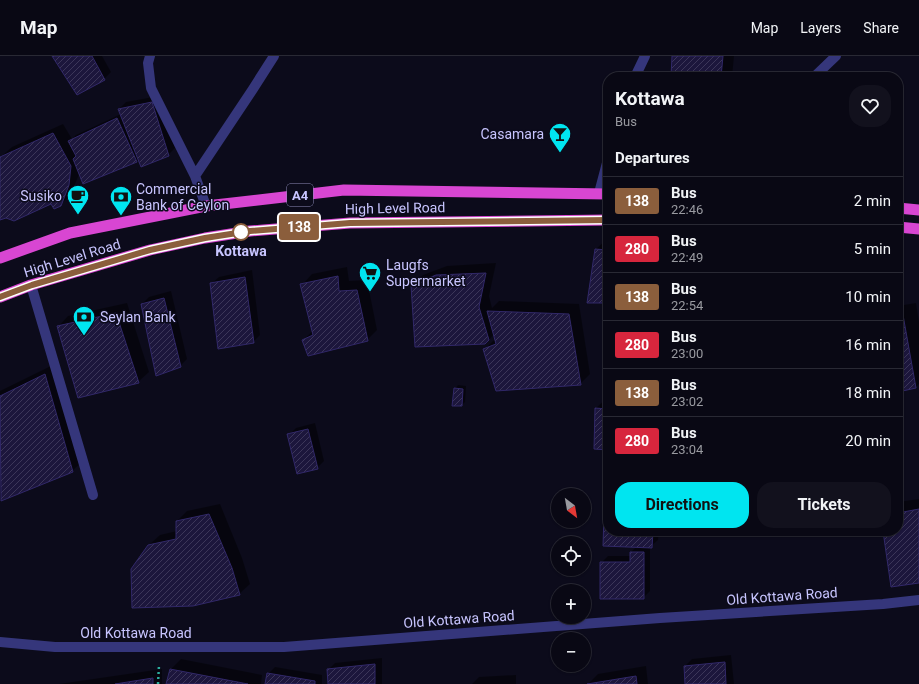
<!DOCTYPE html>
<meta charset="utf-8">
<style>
:root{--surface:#090814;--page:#12111d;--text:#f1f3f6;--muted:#999aa0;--line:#292934;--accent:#00e5f0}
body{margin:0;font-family:Roboto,sans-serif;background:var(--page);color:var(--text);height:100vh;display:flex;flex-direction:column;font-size:15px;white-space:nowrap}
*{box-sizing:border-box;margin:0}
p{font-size:13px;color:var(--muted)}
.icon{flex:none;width:22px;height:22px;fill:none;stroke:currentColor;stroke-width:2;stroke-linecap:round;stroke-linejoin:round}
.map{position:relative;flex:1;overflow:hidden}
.panel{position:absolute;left:603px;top:16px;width:300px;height:464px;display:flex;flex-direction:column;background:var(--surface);border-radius:16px;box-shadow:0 1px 3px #0004,0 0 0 1px var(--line)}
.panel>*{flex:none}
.badge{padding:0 8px;border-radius:3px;font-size:14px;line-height:26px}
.needle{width:26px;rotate:149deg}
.tools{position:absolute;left:551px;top:432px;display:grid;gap:8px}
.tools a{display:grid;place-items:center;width:40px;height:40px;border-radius:50%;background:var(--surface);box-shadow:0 1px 3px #0004,0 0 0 1px var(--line);font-size:20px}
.map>.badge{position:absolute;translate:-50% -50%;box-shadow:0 0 0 2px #fff}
h2{padding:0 12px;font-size:15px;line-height:36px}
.round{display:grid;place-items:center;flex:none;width:42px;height:42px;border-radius:16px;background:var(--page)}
.head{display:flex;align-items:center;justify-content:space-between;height:68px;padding:0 12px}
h1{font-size:19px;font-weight:700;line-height:30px}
.cta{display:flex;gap:8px;margin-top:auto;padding:8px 12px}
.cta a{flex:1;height:46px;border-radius:16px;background:var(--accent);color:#111;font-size:16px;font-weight:700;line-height:46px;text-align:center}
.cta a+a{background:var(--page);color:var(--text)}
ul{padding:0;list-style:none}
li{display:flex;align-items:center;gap:12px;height:48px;padding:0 12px;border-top:1px solid var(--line)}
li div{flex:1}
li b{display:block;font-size:15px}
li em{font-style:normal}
li .badge{min-width:44px;font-weight:700;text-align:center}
header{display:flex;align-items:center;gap:24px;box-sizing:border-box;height:56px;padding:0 20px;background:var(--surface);border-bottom:1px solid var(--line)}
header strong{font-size:19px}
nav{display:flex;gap:22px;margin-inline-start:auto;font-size:14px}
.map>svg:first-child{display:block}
.shadow{fill:#0007}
.building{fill:url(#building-hatch);stroke:#312869}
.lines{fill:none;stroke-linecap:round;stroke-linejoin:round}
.path{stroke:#2bad9e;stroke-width:2.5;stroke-dasharray:2 3;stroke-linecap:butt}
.service{stroke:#35367b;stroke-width:10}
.minor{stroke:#35367b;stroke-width:10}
.tertiary{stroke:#35367b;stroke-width:10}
.trunk{stroke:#d846d2;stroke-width:11}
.line-casing{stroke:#fff;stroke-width:9}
.line{stroke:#8b5e3c;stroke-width:6}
.stop-dot{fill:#fff;stroke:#8b5e3c;stroke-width:2}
.labels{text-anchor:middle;stroke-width:3;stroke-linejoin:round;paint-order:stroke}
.shield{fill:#0c0b1b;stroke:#908dbb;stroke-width:1}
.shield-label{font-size:13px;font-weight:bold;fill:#c8c5ff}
.poi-label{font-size:14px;fill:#c8c5ff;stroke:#0c0b1b;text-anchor:start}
.street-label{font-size:14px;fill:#c8c5ff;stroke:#0c0b1b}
.stop-label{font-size:14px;font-weight:bold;fill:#c8c5ff;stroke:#0c0b1b}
</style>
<header>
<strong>Map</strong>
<nav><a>Map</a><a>Layers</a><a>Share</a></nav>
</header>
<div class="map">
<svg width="919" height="628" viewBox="0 0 919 628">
<defs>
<pattern id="building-hatch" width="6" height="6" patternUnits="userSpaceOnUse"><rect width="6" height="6" fill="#1c163c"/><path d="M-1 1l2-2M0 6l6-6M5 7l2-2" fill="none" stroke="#3c3659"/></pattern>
</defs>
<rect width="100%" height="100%" fill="#0c0b1b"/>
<path class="shadow" d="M54,0H102L111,16L104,23Z
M673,0H734L732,21H672Z
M159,40L175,92L168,99L139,103L137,105L80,116L71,138L60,149L52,147L0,163V100L3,99L12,91L63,68L72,83L76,79L121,58L119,53L126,46Z
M607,183H608V246L596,193Z
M496,207L489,240L492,252L499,245L579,248L590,318L580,328L484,294L495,283L494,278L489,284L412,229L423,219L447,210Z
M347,211L349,225L367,224L377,274L367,284H303L313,275L302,229L312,218Z
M252,214L260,279L253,286L211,228L219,221Z
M171,235L187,303L180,310L142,248L149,241Z
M127,247L149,316L138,326L58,271L68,260Z
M916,247L919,266V328L915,332L898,334V250Z
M55,308L83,405L72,415L1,444L0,441V335Z
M458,329L466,330L465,346L462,349L455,333Z
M607,342H608V393L596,352Z
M315,367L324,405L317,412L289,379L296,372Z
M919,443V526L884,475H898V446Z
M220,448L242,502L250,528L239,538L149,489L160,479L177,475V465L187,455Z
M608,457V475H659L658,484L650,491V535L643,542L601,507L608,500H631V496L637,490L604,489L605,460Z
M731,599L734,628H686L685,610L692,603Z
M382,602V628H329L328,614L335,607Z
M181,603L262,619L261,628H167L171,613Z
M646,610L648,628H588L598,618Z
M275,611L322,619V628H266L268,618Z
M162,613V628H59Z
M516,619V628H472L479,621Z"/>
<path class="building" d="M52,0H92L105,24L77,39Z
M672,0H723L721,21H671Z
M152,46L169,100L141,111L118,53Z
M117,62L137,106L83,128L73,103L76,100L68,85Z
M53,77L71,110L69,129L61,150L54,153L51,148L14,165L6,162L0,164V101Z
M595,193L608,194V247H587Z
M486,217L479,251L489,284L485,288L415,291L411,229L436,219Z
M338,220L339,235L357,234L368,285L308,300L302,284L313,279L300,228Z
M245,221L254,287L218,293L210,227Z
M164,242L181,311L156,320L141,248Z
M487,255L569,258L581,329L496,335L483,293L496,288Z
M116,257L139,327L78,342L57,270Z
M903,259L916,332L898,336V260Z
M45,318L73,416L1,445L0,340Z
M454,332L463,333L462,350H452Z
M595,352L608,353V394L594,393Z
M308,373L318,413L297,418L287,378Z
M607,402H608V435H606Z
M919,453V527L891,531L883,475H898V457Z
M209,458L232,512L240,539L193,550L132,552L131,513L148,489L176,483V465Z
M604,459H608V475H653L652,492L603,490Z
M630,496H644V543H600V506H630Z
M725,606L726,628H685L684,610Z
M375,608V628H328L327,613Z
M170,613L248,628H166Z
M267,617L315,625V628H265Z
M636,620L637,628H587Z
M153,622V628H115Z"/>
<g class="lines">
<path class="path" d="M158,628L159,609"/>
<path class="service" d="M31,229L93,439"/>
<path class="minor" d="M150,0L148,7L151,32L195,120
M635,21L645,0
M814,21L836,0
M599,137L608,103
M206,150L195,120L253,33L274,0"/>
<path class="tertiary" d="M0,586L55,591H284L660,562L883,548L919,544"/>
<path class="trunk" d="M898,152L919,154
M898,171L919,173
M0,202L70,177L206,150L344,134L608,138
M0,241L31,229L150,194L205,182L250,175L350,167L608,164"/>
</g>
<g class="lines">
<g class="line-casing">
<path id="line" d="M0,241L32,229L150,194L205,182L250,175L350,167L608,164"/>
</g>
<use href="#line" class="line"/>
</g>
<defs>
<g id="bar-pin" transform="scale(1.15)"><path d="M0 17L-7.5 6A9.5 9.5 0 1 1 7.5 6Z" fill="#00e5f0" stroke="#0c0b1b"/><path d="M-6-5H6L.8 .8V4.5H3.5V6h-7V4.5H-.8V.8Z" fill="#111"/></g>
<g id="cafe-pin" transform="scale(1.15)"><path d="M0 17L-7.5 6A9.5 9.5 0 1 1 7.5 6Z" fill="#00e5f0" stroke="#0c0b1b"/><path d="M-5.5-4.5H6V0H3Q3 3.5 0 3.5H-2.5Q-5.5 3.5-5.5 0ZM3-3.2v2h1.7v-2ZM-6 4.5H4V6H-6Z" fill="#111"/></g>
<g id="bank-pin" transform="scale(1.15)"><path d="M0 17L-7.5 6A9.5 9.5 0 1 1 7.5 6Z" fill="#00e5f0" stroke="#0c0b1b"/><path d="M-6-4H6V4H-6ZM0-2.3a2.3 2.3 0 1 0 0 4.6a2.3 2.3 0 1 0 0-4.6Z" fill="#111"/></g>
<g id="supermarket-pin" transform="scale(1.15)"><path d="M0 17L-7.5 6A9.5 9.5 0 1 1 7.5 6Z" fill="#00e5f0" stroke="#0c0b1b"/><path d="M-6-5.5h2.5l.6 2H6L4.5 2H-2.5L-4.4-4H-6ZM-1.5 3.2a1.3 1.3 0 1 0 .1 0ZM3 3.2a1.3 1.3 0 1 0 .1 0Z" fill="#111"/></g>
</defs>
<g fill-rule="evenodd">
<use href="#bar-pin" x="560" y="78"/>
<use href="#cafe-pin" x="78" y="140"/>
<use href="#bank-pin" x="121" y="141"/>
<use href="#supermarket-pin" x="370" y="217"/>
<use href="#bank-pin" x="84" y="261"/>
</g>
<circle class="stop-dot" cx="241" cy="176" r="8"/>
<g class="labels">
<rect class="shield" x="287" y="128" width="26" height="22" rx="3"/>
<g class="shield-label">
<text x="300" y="144">A4</text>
</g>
<g class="poi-label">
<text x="544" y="83" text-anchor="end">Casamara</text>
<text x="136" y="138">Commercial<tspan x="136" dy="16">Bank of Ceylon</tspan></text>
<text x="62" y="145" text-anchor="end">Susiko</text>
<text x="386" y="214">Laugfs<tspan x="386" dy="16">Supermarket</tspan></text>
<text x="100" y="266">Seylan Bank</text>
</g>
<g class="street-label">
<text transform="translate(395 152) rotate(-1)" y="5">High Level Road</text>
<text transform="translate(72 202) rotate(-17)" y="5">High Level Road</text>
<text transform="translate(782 540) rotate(-4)" y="5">Old Kottawa Road</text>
<text transform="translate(459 563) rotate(-4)" y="5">Old Kottawa Road</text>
<text x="136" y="582">Old Kottawa Road</text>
</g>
<g class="stop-label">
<text x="241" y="200">Kottawa</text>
</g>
</g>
</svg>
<div class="tools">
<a><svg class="needle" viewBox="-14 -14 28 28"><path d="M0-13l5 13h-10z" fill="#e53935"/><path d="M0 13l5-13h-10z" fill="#999aa0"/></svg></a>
<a><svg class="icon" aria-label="locate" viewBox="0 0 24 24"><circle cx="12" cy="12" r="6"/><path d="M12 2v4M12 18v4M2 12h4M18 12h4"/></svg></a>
<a>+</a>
<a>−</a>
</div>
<b class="badge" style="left:299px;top:171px;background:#8b5e3c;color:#fff">138</b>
<section class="panel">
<div class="head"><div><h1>Kottawa</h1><p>Bus</p></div><a class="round"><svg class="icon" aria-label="heart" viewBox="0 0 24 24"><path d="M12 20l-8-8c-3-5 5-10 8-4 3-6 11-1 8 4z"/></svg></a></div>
<h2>Departures</h2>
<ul>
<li><span class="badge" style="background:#8b5e3c;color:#fff">138</span><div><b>Bus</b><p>22:46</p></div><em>2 min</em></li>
<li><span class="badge" style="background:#d7263d;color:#fff">280</span><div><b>Bus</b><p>22:49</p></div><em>5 min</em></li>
<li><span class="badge" style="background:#8b5e3c;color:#fff">138</span><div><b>Bus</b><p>22:54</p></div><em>10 min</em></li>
<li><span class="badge" style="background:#d7263d;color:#fff">280</span><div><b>Bus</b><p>23:00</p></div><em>16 min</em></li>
<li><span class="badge" style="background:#8b5e3c;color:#fff">138</span><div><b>Bus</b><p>23:02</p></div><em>18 min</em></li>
<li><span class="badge" style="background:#d7263d;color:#fff">280</span><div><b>Bus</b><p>23:04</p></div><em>20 min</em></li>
</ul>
<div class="cta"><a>Directions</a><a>Tickets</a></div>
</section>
</div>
